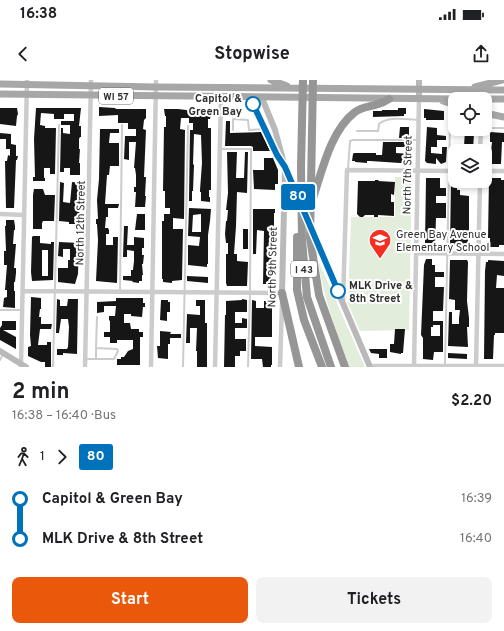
<!DOCTYPE html>
<meta charset="utf-8">
<style>
:root{--surface:#fff;--page:#f2f2f2;--text:#202124;--muted:#757577;--accent:#ea580c}
body{margin:0;font-family:Overpass,sans-serif;background:var(--page);color:var(--text);height:100vh;display:flex;flex-direction:column;font-size:15px;white-space:nowrap}
*{box-sizing:border-box;margin:0}
p{font-size:13px;color:var(--muted)}
.icon{flex:none;width:22px;height:22px;fill:none;stroke:currentColor;stroke-width:2;stroke-linecap:round;stroke-linejoin:round}
.map{position:relative;height:287px;overflow:hidden}
.drawer{display:flex;flex-direction:column;background:var(--surface);flex:1}
.drawer>*{flex:none}
.badge{padding:0 8px;border-radius:3px;font-size:14px;line-height:26px}
.controls{position:absolute;left:448px;top:12px;display:grid;gap:8px}
.controls a{display:grid;place-items:center;width:44px;height:44px;border-radius:8px;background:var(--surface);box-shadow:0 2px 6px #0003;font-size:20px}
.map>.badge{position:absolute;translate:-50% -50%;box-shadow:0 0 0 2px #fff}
.legs{display:flex;align-items:center;gap:6px;height:44px;padding:0 12px;font-size:13px}
.legs p{margin-inline-start:auto}
.head{display:flex;align-items:center;justify-content:space-between;height:68px;padding:0 12px}
h1{font-size:22px;font-weight:700;line-height:30px}
.cta{display:flex;gap:8px;margin-top:auto;padding:8px 12px}
.cta a{flex:1;height:46px;border-radius:8px;background:var(--accent);color:#fff;font-size:16px;font-weight:700;line-height:46px;text-align:center}
.cta a+a{background:var(--page);color:var(--text)}
ul{padding:0 12px;list-style:none}
li{display:flex;align-items:center;gap:14px;height:40px;font-size:15px}
li i{display:grid;place-items:center;width:6px;height:100%;margin:0 5px;background:currentColor}
li i::after{content:'';width:10px;height:10px;margin:-5px;border:3px solid;border-radius:50%;background:var(--surface)}
li p{margin-inline-start:auto}
li:first-child i{background:linear-gradient(#0000 50%,currentColor 0)}
li:last-child i{background:linear-gradient(currentColor 50%,#0000 0)}
.status{display:flex;justify-content:space-between;align-items:center;height:28px;padding:0 20px;background:var(--surface);direction:ltr}
.status svg{height:11px;fill:currentColor}
header{display:flex;justify-content:space-between;align-items:center;height:52px;padding:0 12px;background:var(--surface);font-size:18px;font-weight:700}
.map>svg:first-child{display:block}
.green{fill:#e2eddb}
.building{fill:#161616;fill-rule:evenodd}
.lines{fill:none;stroke-linecap:round;stroke-linejoin:round}
.lane{stroke:#ccc;stroke-width:2}
.street{stroke:#ccc;stroke-width:4.5}
.secondary{stroke:#b9b9b9;stroke-width:6}
.primary{stroke:#a7a7a7;stroke-width:7}
.highway{stroke:#969696;stroke-width:8}
.line-1-casing{stroke:#fff;stroke-width:9}
.line-1{stroke:#0072bc;stroke-width:6}
.stop-1-dot{fill:#fff;stroke:#0072bc;stroke-width:2}
.labels{text-anchor:middle;stroke-width:4;stroke-linejoin:round;paint-order:stroke}
.shield{fill:#fff;stroke:#6d6d6d;stroke-width:1}
.shield-label{font-size:10px;font-weight:bold;fill:#2f2f2f}
.stop-label{font-size:11px;font-weight:bold;fill:#2f2f2f;stroke:#fff;text-anchor:end}
.street-label{font-size:11px;fill:#2f2f2f;stroke:#fff}
.poi-label{font-size:11px;fill:#2f2f2f;stroke:#fff;text-anchor:start}
</style>
<div class="status"><b>16:38</b><svg viewBox="0 0 49 12"><path d="M0 12V9h3v3zM5 12V6h3v6zM10 12V3h3v9zM15 12V0h3v12zM26 1h20v11H26zM47 4h2v5h-2z"/></svg></div>
<header><svg class="icon" aria-label="back" viewBox="0 0 24 24"><path d="M15 5l-7 7 7 7"/></svg>Stopwise<svg class="icon" aria-label="share" viewBox="0 0 24 24"><path d="M12 15V3M7 8l5-5 5 5M5 13v7h14v-7"/></svg></header>
<div class="map">
<svg width="504" height="287" viewBox="0 0 504 287">
<rect width="100%" height="100%" fill="#fff"/>
<path class="green" d="M395,97H412L409,250L360,251L348,224L351,137H395Z
M318,180L365,287H349C337,252 323,217 318,180Z"/>
<path class="building" d="M99,27L115,28L116,29H146V38L144,40L143,49L146,50L144,97H146L145,116H146L145,127H135L136,112H134V107H136V95L135,88H134L136,62H129V80L124,79L125,56H136V49H128V43H118V35L99,36Z
M0,28H17L18,34L17,36L16,46L0,44Z
M36,28H81L79,46H81V57H80L79,59V69H80L79,83H80V95H70V88H64V92H60L61,48H63V53L70,54V45H61V41H74V34H64V39H54V34L41,33L40,45L45,46V48H56L55,92V94H50V88H44V98H45V101H33V97H35L34,59Z
M398,28H406V34H404V36L373,37V31H382V30H398Z
M164,29H178L194,31V29H212L210,39H208V48H211V110H209V117H210V122L201,121V112H200V110L202,83L201,55L194,54L193,84L194,85L193,111H192V121H189L190,50H193V43H189V38H181L180,49L185,50L184,139L173,138V149H183L182,200L172,201V203L163,202V199H162V141H164V134H170V128H165V111H163L164,47H166V36H165Z
M424,29L444,31V40H426V38H424Z
M226,41H230V53L261,52L270,71H253V67L251,66H225Z
M400,47H409V58H399Z
M427,47L437,48V55L446,56V60H437V67H431V73L442,74V67H447L446,82L441,84L436,78V84L427,83L425,81Z
M100,49H119V53H110L109,63H119V86H110L109,95H107L105,124H119L118,128H108V137H106L105,148H108L109,150V154H106V165H113V157H118L117,203L96,201L98,160L97,144H96V139H98L97,120L99,99Z
M465,49H471V53H474L473,71H463V67H464Z
M490,52L504,53V62H502L501,84H492V81H490L492,62H490Z
M0,53L11,54V64L16,65V76H18L17,80H16L14,128H6L5,81H7L8,75L10,76V69H6V59H0Z
M383,62H406V67H396V73L410,74V76H412L411,83H400L370,81H367V83L355,82V81H352L353,74L354,73H376V75H382Z
M227,72H237L236,98H244L245,72H248L247,113L237,112L236,146L234,174H237V181L248,182L247,206H227L226,203V174H228V163H226L225,154L226,141H227L228,130H226L228,113Z
M264,78H273L278,90V104H275V110L254,109L253,90H264Z
M426,98H440V108H446V116H436V123H446V138H436L435,166H427V163H425Z
M489,98H501V100H504V165H499V167H490V158H488Z
M451,99H455V101L457,102V110H460V115L469,116V151H468V166L453,165V167H450Z
M375,100H379L378,101L395,102L394,115L391,114V122H394V136L378,135V137H374V135H365L363,137H360L357,134L358,101H375Z
M60,102L64,103L63,122L70,123L72,102L81,103L79,131L81,137L78,144H69V142L59,141Z
M34,109H43L45,115H55L54,141H43L42,143V149H33V115Z
M189,128L211,129L210,141L208,155V184H207V187L188,185V165L199,166L200,157L188,156ZM201,134V152H192L193,135Z
M253,129H275V133H274V158L273,173H272L271,202H269V204H263L264,151L257,150L256,174H253Z
M137,134H145V150H135Z
M6,140H14L15,146V150H14L13,164H16L14,188H16V193L15,202H14V211H15V228L3,227L4,218L7,217V210H5L7,185H4V171H6L5,146H6Z
M124,146H128L127,165H134V157L144,158V168H142V175H144L143,184H142L143,195H142V201H139V203L132,202L133,201L123,200V196H131V190H133L134,181V171L127,170V177H123Z
M243,149H248V169H243Z
M33,156H40V163L51,164V162H54L53,200L32,201L31,192L32,157ZM42,170H48V196H42Z
M59,162L79,163L78,194L75,204L58,202V188H68V180H70V169H63V177L58,176Z
M426,179H432V185H435V192H444V197H435V207H444L443,231H433V241H443V272H434L433,280L423,279V258L421,255L424,185ZM433,245H440V256H431V247H433Z
M450,180H467L468,182L467,221L469,238V247H467L468,267L448,266L449,232H452V244H459V238L460,230H455V220L449,219Z
M488,180L504,181V196L497,195L496,208H504V253H495V255H494L493,279H484L485,191L486,182H488Z
M187,196L208,197V203L187,201Z
M31,217L41,218V229H40L39,237H41V244H52L51,249H40L38,265H47V262H51V287H45V282H41L28,276V267L31,266L30,255Z
M116,218H143V223H145V227H143L142,237L131,236V234H124V243H130L131,249H139V252H143V257H140V285H117V279H121V277H124L128,271L133,269V260H117V263H110V257H104V252H110V241L109,240V236H115L116,226H104V232L97,233V222L116,221Z
M57,219L60,220V226H67L68,219H78L77,274L63,273V275H57V269H67L68,267L69,247L68,239H61L59,253H56Z
M242,219L247,220V232H235V243H242V238L247,239V248H235V259H246V271H240V276H235V287H224L225,235H226V221L242,220Z
M161,220H168V222H170V232H167V241L160,240Z
M196,220H205V243H207V287H197V271H196L197,248H190V263H186L187,234L200,235V226H196Z
M252,220L256,221V228H264V221H272V257H255V266L272,267V285H271V287H263L262,279H251Z
M2,241H16V250H3L16,257V269L0,260V248L2,245Z
M395,249H405L403,273H401V274L390,272V264H394Z
M160,251L171,252L170,254H181V258H170V264H168V279L158,278L157,266H160Z
M369,269H387V278H379V274L371,273Z
M448,273L467,274V279L448,278Z"/>
<g class="lines">
<path class="lane" d="M485,48H504
M233,50V39L248,40L249,50L264,49
M357,51H378L379,44C388,36 406,39 417,40
M220,69H251L250,213L248,287
M348,89L350,61L353,60H418
M120,212L122,45
M0,230H21
M96,268L97,237
M86,279H114L118,271L117,269L96,268V279
M0,280L3,274
M445,285L450,42H455
M53,287L59,45
M183,287L188,46"/>
<path class="street" d="M480,71L481,49
M485,91H504
M0,134L24,135
M416,173L504,174
M23,211L277,213H282V214
M343,221L347,90L455,91
M21,285L27,0
M370,286H504
M85,287L91,0
M151,287L156,0
M215,287L221,17
M280,287L282,224
M414,287L419,19
M476,287L480,101"/>
<path class="secondary" d="M250,17L277,75L285,87L370,287
M262,18L275,50L285,87L282,213
M419,19V0
M0,271L26,287"/>
<path class="primary" d="M271,0L287,6
M0,4L156,7L504,10
M475,7L502,0
M0,14L455,19
M485,19H504
M443,21L455,25
M485,33L504,37"/>
<path class="highway" d="M303,0L301,86L302,160L307,217L331,287
M313,0L310,158L319,215L345,287
M312,121C322,92 330,51 355,32C362,27 370,27 378,24C382,23 386,21 389,19
M297,157V210L304,240L322,287
M282,213L299,287"/>
</g>
<g class="lines">
<g class="line-1-casing">
<path id="line-1" d="M253,24L277,75L285,87L338,211"/>
</g>
<use href="#line-1" class="line-1"/>
</g>
<defs>
<g id="school-pin" transform="scale(1.15)"><path d="M0 17L-7.5 6A9.5 9.5 0 1 1 7.5 6Z" fill="#f62e21" stroke="#fff"/><path d="M0-5L7-2L0 1L-7-2ZM-4 1L0 2.5L4 1V4Q0 6-4 4Z" fill="#fff"/></g>
</defs>
<g fill-rule="evenodd">
<use href="#school-pin" x="380" y="160"/>
</g>
<g class="stop-1-dot">
<circle cx="253" cy="24" r="7"/>
<circle cx="338" cy="211" r="7"/>
</g>
<g class="labels">
<g class="shield">
<rect x="99" y="8" width="34" height="16" rx="3"/>
<rect x="291" y="181" width="26" height="16" rx="3"/>
</g>
<g class="shield-label">
<text x="116" y="20">WI 57</text>
<text x="304" y="193">I 43</text>
</g>
<g class="stop-label">
<text x="242" y="22">Capitol &amp;<tspan x="242" dy="13">Green Bay</tspan></text>
<text x="349" y="209" text-anchor="start">MLK Drive &amp;<tspan x="349" dy="13">8th Street</tspan></text>
</g>
<g class="street-label">
<text transform="translate(407 95) rotate(-89)" y="4">North 7th Street</text>
<text transform="translate(80 143) rotate(-89)" y="4">North 12th Street</text>
<text transform="translate(272 187) rotate(-89)" y="4">North 9th Street</text>
</g>
<g class="poi-label">
<text x="396" y="158">Green Bay Avenue<tspan x="396" dy="13">Elementary School</tspan></text>
</g>
</g>
</svg>
<div class="controls">
<a><svg class="icon" aria-label="locate" viewBox="0 0 24 24"><circle cx="12" cy="12" r="6"/><path d="M12 2v4M12 18v4M2 12h4M18 12h4"/></svg></a>
<a><svg class="icon" aria-label="layers" viewBox="0 0 24 24"><path d="M12 4l9 5-9 5-9-5zM3 14l9 5 9-5"/></svg></a>
</div>
<b class="badge" style="left:298px;top:117px;background:#0072bc;color:#fff">80</b>
</div>
<section class="drawer">
<div class="head"><div><h1>2 min</h1><p>16:38 – 16:40 · Bus</p></div><b>$2.20</b></div>
<div class="legs"><svg class="icon" aria-label="walk" viewBox="0 0 24 24"><circle cx="13" cy="4" r="2"/><path d="M13 8l-2 6 4 7M11 14l-3 7M7 12l3-4h3l4 4"/></svg>1<svg class="icon" aria-label="forward" viewBox="0 0 24 24"><path d="M9 5l7 7-7 7"/></svg><b class="badge" style="background:#0072bc;color:#fff">80</b></div>
<ul>
<li><i style="color:#0072bc"></i><b>Capitol &amp; Green Bay</b><p>16:39</p></li>
<li><i style="color:#0072bc"></i><b>MLK Drive &amp; 8th Street</b><p>16:40</p></li>
</ul>
<div class="cta"><a>Start</a><a>Tickets</a></div>
</section>
